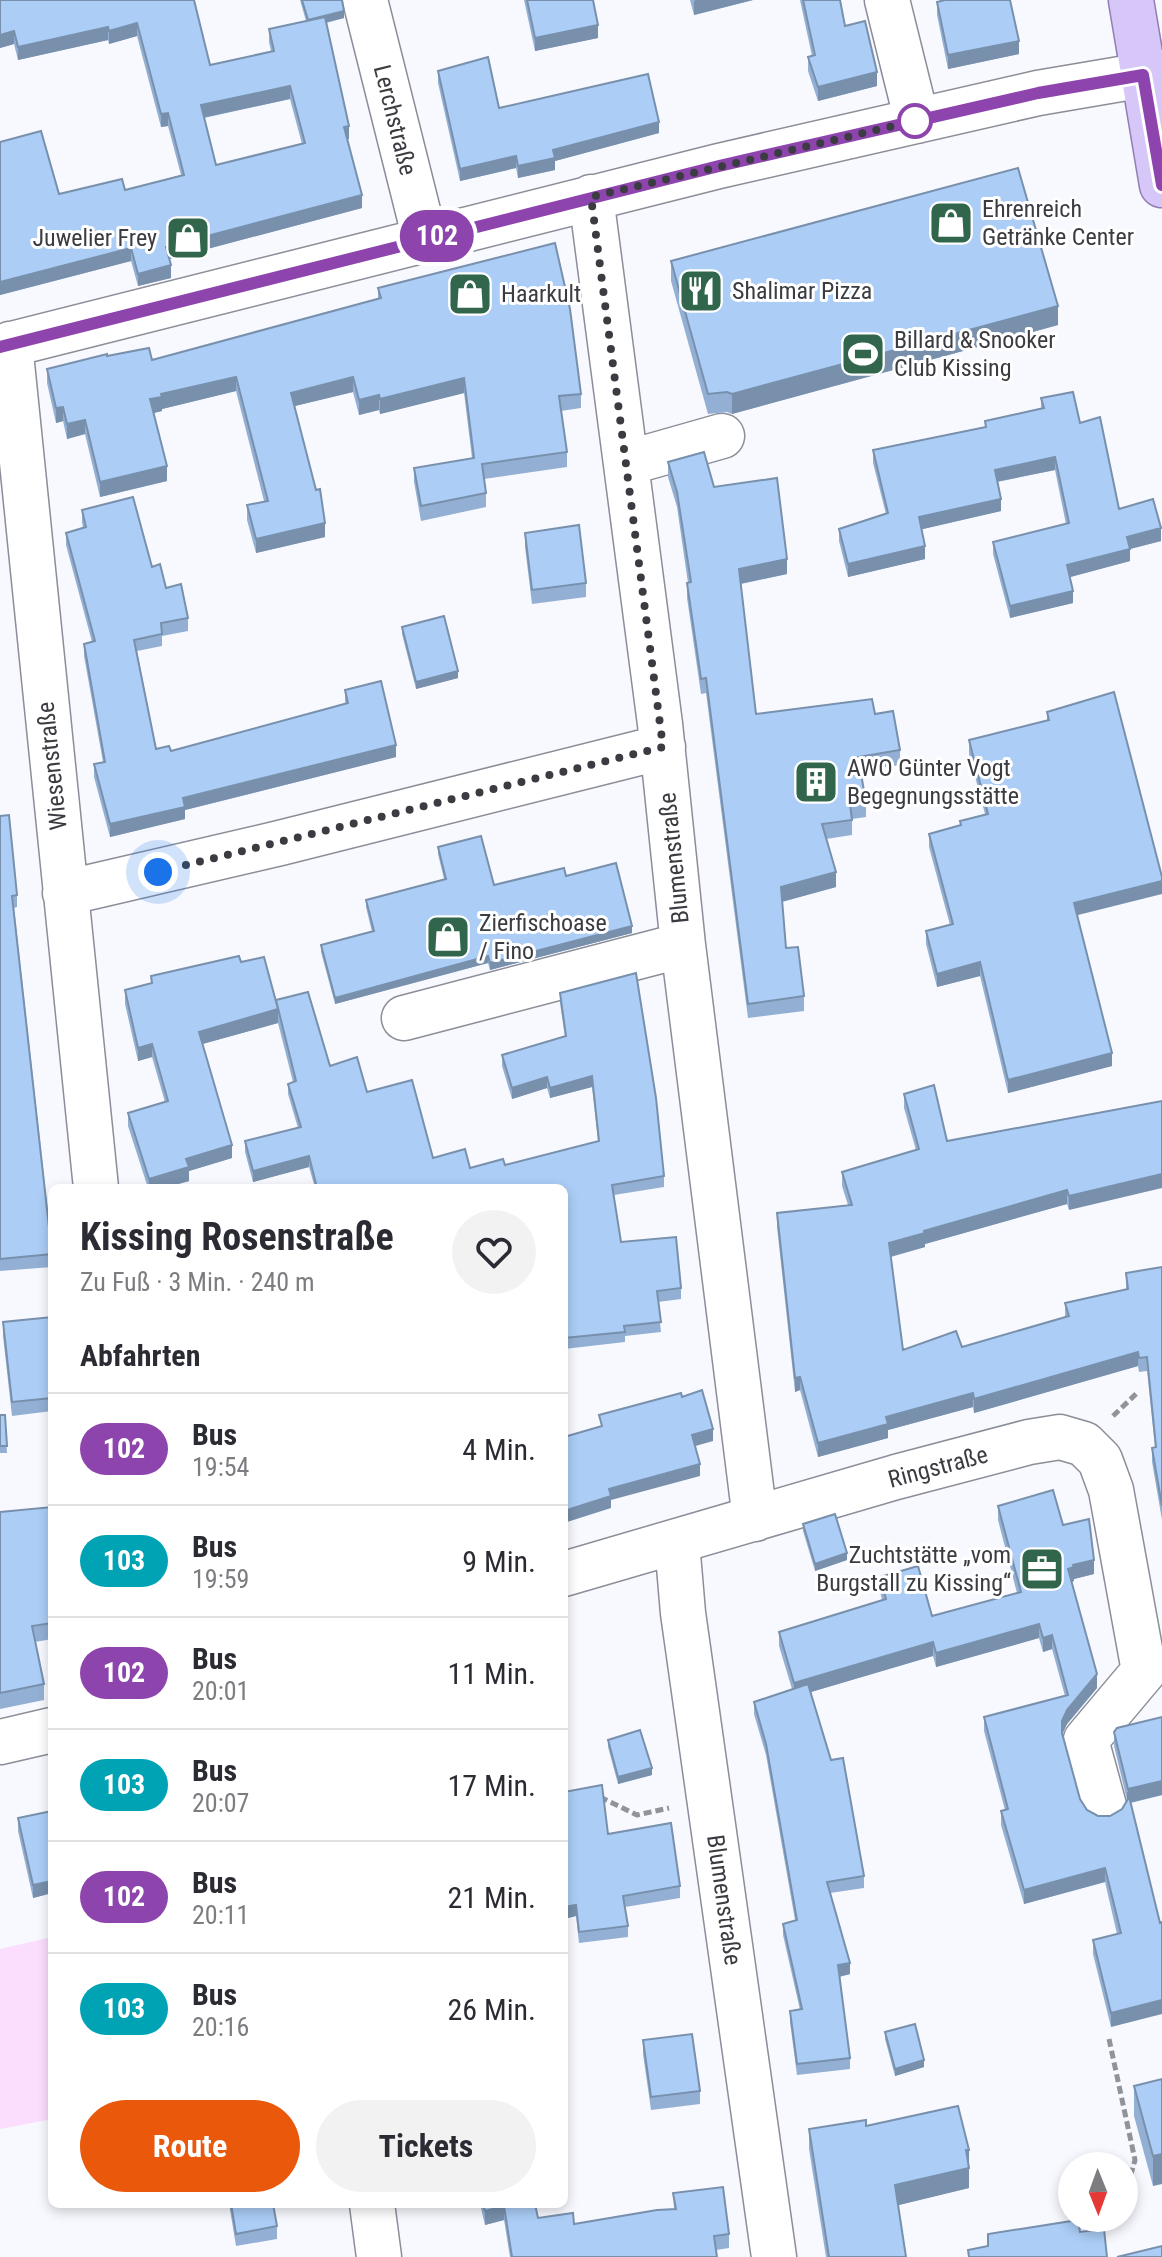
<!DOCTYPE html>
<html lang="de">
<meta charset="utf-8">
<style>
:root{--surface:#fff;--page:#f2f2f3;--text:#2b2b33;--muted:#7c7c81;--line:#e1e1e2;--accent:#ea580c}
body{margin:0;font-family:"Roboto Condensed",sans-serif;background:var(--page);color:var(--text);height:100vh;display:flex;flex-direction:column;font-size:30px;white-space:nowrap}
*{box-sizing:border-box;margin:0}
p{font-size:26px;color:var(--muted)}
.icon{flex:none;width:44px;height:44px;fill:none;stroke:currentColor;stroke-width:2;stroke-linecap:round;stroke-linejoin:round}
.map{position:relative;flex:1;overflow:hidden}
.sheet{position:absolute;left:48px;top:1184px;width:520px;height:1024px;display:flex;flex-direction:column;background:var(--surface);border-radius:12px;box-shadow:0 4px 12px #0003}
.sheet>*{flex:none}
.badge{padding:0 16px;border-radius:26px;font-size:28px;line-height:52px}
.needle{width:52px;rotate:179deg}
.fabs{position:absolute;left:1058px;top:2152px;display:grid;gap:16px}
.fabs a{display:grid;place-items:center;width:80px;height:80px;border-radius:50%;background:var(--surface);box-shadow:0 4px 12px #0003;font-size:40px}
.you{position:absolute;width:40px;height:40px;margin:-20px;border:6px solid #fff;border-radius:50%;background:#1a73e8;box-shadow:0 0 0 12px #1a73e833}
.map>.badge{position:absolute;translate:-50% -50%;box-shadow:0 0 0 4px #fff}
h2{padding:0 32px;font-size:30px;line-height:72px}
.round{display:grid;place-items:center;flex:none;width:84px;height:84px;border-radius:42px;background:var(--page)}
.summary{display:flex;align-items:center;justify-content:space-between;height:136px;padding:0 32px}
h1{font-size:38px;font-weight:700;line-height:60px}
.action{display:flex;gap:16px;margin-top:auto;padding:16px 32px}
.action a{flex:1;height:92px;border-radius:48px;background:var(--accent);color:#fff;font-size:32px;font-weight:700;line-height:92px;text-align:center}
.action a+a{background:var(--page);color:var(--text)}
ul{padding:0;list-style:none}
li{display:flex;align-items:center;gap:24px;height:112px;padding:0 32px;border-top:2px solid var(--line)}
li div{flex:1}
li b{display:block;font-size:30px}
li em{font-style:normal}
li .badge{min-width:88px;font-weight:700;text-align:center}
.map>svg:first-child{display:block}
.green{fill:#fbddfe}
.lines{fill:none;stroke-linecap:round;stroke-linejoin:round}
.minor-casing{stroke:#8b8d98;stroke-width:47}
.major-casing{stroke:#907eb5;stroke-width:47}
.path{stroke:#929398;stroke-width:5;stroke-dasharray:8 4;stroke-linecap:butt}
.minor{stroke:#fff;stroke-width:44}
.major{stroke:#d7c7f8;stroke-width:44}
.wall{fill:#93b0d4;fill-rule:evenodd}
.shaded-wall{fill:#7890ac}
.building{fill:#abcdf6;stroke:#7890ac;stroke-width:2;fill-rule:evenodd}
.line-casing{stroke:#fff;stroke-width:18}
.line{stroke:#8e44ad;stroke-width:12}
.walk{stroke:#3b3c41;stroke-width:8;stroke-dasharray:0 14.4}
.stop-dot{fill:#fff;stroke:#8e44ad;stroke-width:4}
.labels{text-anchor:middle;stroke-width:6;stroke-linejoin:round;paint-order:stroke}
.street-label{font-size:24px;fill:#3b3c41;stroke:#fff}
.poi-label{font-size:24px;fill:#3b3c41;stroke:#fff;text-anchor:start}
</style>
<div class="map">
<svg width="1162" height="2257" viewBox="0 0 1162 2257">
<rect width="100%" height="100%" fill="#f8f9fe"/>
<path class="green" d="M52,1937V2119L0,2129V1949Z"/>
<g class="lines">
<g class="minor-casing">
<path id="minor" d="M365,0L425,239
M887,0L917,121
M591,197L660,724L683,945L755,1519
M10,344L96,1188
M0,347L719,166L1038,93L1162,72
M627,463L722,436
M65,893L280,843L663,747
M404,1018L683,945
M677,1543L683,1613L774,2257
M564,1574L896,1477L1029,1442L1060,1437L1084,1444L1100,1460L1111,1490L1144,1671L1086,1740L1104,1806
M0,1742L52,1730
M372,2204L379,2257"/>
</g>
<g class="major-casing">
<path id="major" d="M1131,0L1162,185"/>
</g>
<path class="path" d="M1113,1416L1138,1392
M600,1797L637,1815L669,1808
M1109,2039L1135,2160L1130,2178"/>
<use href="#minor" class="minor"/>
<use href="#major" class="major"/>
</g>
<path class="wall" d="M0,0H194L210,65L271,51L269,42V29L306,21L300,0H342L344,18L326,23L349,139H347L362,208L169,259L171,278L138,286L131,261L0,295V142L59,194L125,190L181,175L168,126L161,127L137,36L109,44L108,40L18,60L14,44L0,48ZM290,99L302,144L216,165L204,118Z
M524,0H593L598,38L535,51Z
M690,0H753L694,15Z
M800,0H840L845,26L877,86L818,101L808,71V57L812,56Z
M937,2L1019,54L948,69L937,15Z
M438,71L499,108L659,133L555,161V170L518,178L516,168L460,181L438,83Z
M671,261L1058,325L732,414L727,412L708,414L671,281Z
M378,288L581,394V408L561,411L567,452V467L484,479L486,493V507L421,521L414,482V468L472,458L464,393L380,414L379,410L359,415L353,392L294,406L325,537L256,553L247,520V505L264,501L236,391L162,409V411L153,413L167,481L100,497L85,434L67,439L63,421L56,423L47,383V369L107,356L152,360L378,299Z
M1041,398L1080,423L1119,509L1161,541L1130,549V561L1069,577L1073,603L1010,618L993,554V542L1066,524L1055,470L997,482L1001,511L922,529L925,559L848,577L839,541V529L886,514L873,463V450L985,428V421L1041,408Z
M668,462L714,487L787,574L741,584L756,714H875L900,750V765L860,771L866,802V817L852,819V835L826,839L836,887L782,902L786,948L804,996V1011L748,1018L706,693L701,694L687,598V583H688L677,507L668,477Z
M82,510L152,567L188,618V631L162,636V646L137,651L156,749L171,751L345,704V690L396,757L185,810V819L110,837L94,777V764L103,762L84,656V644L92,642L66,545V533L83,528L82,522Z
M525,533L586,583V597L532,604L525,547Z
M402,627L458,678L416,689L402,634Z
M1114,692L1078,916L1112,1066L1008,1093L980,976L937,987L926,944V931L950,925L929,847V834L960,826V821L985,814L969,754V740L1047,720V712Z
M0,816L17,895V907L14,908L52,1248V1267L0,1271Z
M438,847L494,885L566,876L632,933L490,970L488,963L335,1004L321,952V945L372,932L366,907V900L444,879L438,854Z
M241,962L276,1000L330,1066L367,1092L433,1158L470,1168L505,1165L598,1141L592,1087L550,1098L547,1088L512,1099L502,1066V1055L565,1037L560,1003V993L664,1176V1187L614,1195L621,1242L681,1288V1299L658,1302L661,1332L625,1336V1342L564,1349V1188H315L309,1167L253,1182L245,1152V1141L298,1128L288,1094V1084L293,1082L278,1023L202,1044L232,1158L189,1171V1181L164,1188H148L128,1126V1113L165,1102L152,1057L138,1061L125,1004V990L151,984V976Z
M904,1094L947,1141L1162,1101L1069,1210L1067,1204L925,1244V1247L891,1257L903,1350L962,1347L1065,1317V1303L1126,1290V1273L1162,1267V1520L1152,1462V1448L1155,1447L1147,1371L1139,1372L1138,1366L974,1413L973,1407L888,1430V1438L818,1457L800,1390L795,1392L777,1227V1213L848,1205L842,1186V1172L916,1150L904,1108Z
M52,1317V1411L12,1416L3,1336V1322Z
M0,1415H5L7,1453H0Z
M998,1506L1063,1525L1094,1574L1074,1579V1581L1072,1582L1097,1688L1067,1724L1062,1734L1080,1799L1087,1810L1098,1816H1110L1122,1809L1127,1800L1114,1746V1732L1162,1717V1795L1131,1803L1160,1923L1111,2027L1093,1954V1940L1117,1934L1105,1882L1024,1904L1001,1825V1811L1005,1810L984,1731V1717L1065,1696L1052,1649L1043,1652L1039,1638L936,1667L933,1656L811,1692L864,1876V1888L830,1893L850,1974L839,1977L850,2058V2069L797,2075L790,2022V2011L800,2010L783,1935V1924L795,1920L766,1755L754,1714V1702L792,1689L779,1646V1632L882,1600L880,1591V1577L932,1616L1017,1593L998,1520Z
M52,1507V1639L35,1642L44,1684V1700L0,1709V1512Z
M803,1524L847,1560L815,1571L803,1531Z
M608,1740L652,1775L618,1784L608,1747Z
M564,1792L608,1834L680,1886V1898L625,1907L628,1926V1937L579,1943L576,1916L564,1919Z
M52,1811V1893L33,1898L18,1831V1818Z
M885,2032L924,2067L895,2076L885,2039Z
M643,2040L700,2091V2104L651,2110L643,2054Z
M1162,2079L1153,2186L1134,2116V2086Z
M866,2126L969,2150V2188L898,2205L906,2257H826L809,2149V2129Z
M673,2193L729,2234V2248L716,2250L717,2257H510L504,2220L485,2225L480,2204H535L538,2218L574,2224L674,2209Z
M229,2204H273L277,2226V2239L236,2246Z"/>
<path class="shaded-wall" d="M696,0H753L694,15V1Z
M344,11V18L308,27V20Z
M137,23V36L109,44V31Z
M598,25V38L535,51V38Z
M108,27V40L18,60V47Z
M14,31V44L0,48V35Z
M1019,41V54L948,69V55Z
M877,72V86L818,101V87Z
M290,86V99L201,118V105Z
M168,113V126L161,127V114Z
M659,122V133L555,161V170L518,178V166L553,150Z
M349,126V139L344,140V127Z
M516,156V168L460,181V169Z
M362,195V208L166,260V247Z
M131,248V261L0,295V282Z
M171,265V278L138,286V274Z
M1058,306V325L732,414V394Z
M236,377V391L162,409V411L150,414V399L161,394Z
M353,377V392L291,407V393Z
M464,378V393L380,414V399Z
M379,395V410L359,415V400Z
M63,407V421L56,423V408Z
M85,420V434L67,439V424Z
M1055,457V470L995,482V470Z
M167,466V481L100,497V482Z
M1001,499V511L919,530V517Z
M325,523V537L256,553V539Z
M1161,528V541L1130,549V561L1067,578V565L1127,537Z
M925,546V559L848,577V564Z
M787,559V574L739,584V569Z
M1073,591V603L1010,618V606Z
M458,671V678L416,689V682Z
M396,745V757L185,810V819L110,837V824L183,798Z
M836,872V887L781,902V887Z
M1162,881V894L1074,916V903Z
M632,926V933L490,970V963Z
M488,956V963L335,1004V998Z
M980,962V976L937,987V974Z
M278,1009V1023L199,1045V1032Z
M152,1044V1057L138,1061V1048Z
M1112,1053V1066L1008,1093V1080Z
M592,1076V1087L550,1098V1088Z
M547,1077V1088L512,1099V1088Z
M232,1145V1158L189,1171V1181L164,1188H149V1179L186,1159Z
M309,1156V1167L253,1182V1171Z
M1162,1174V1188L1069,1210V1196Z
M1067,1190V1204L925,1244V1247L889,1257V1243L924,1231Z
M1138,1352V1366L974,1413V1399Z
M800,1377V1390L795,1392V1378Z
M973,1393V1407L888,1430V1438L818,1457V1443L886,1417Z
M713,1429V1441L692,1447V1435Z
M700,1464V1476L611,1500V1508L564,1523V1511L609,1489Z
M847,1553V1560L815,1571V1564Z
M1094,1560V1574L1074,1579V1581L1068,1583V1569L1073,1565Z
M1039,1624V1638L936,1667V1653Z
M1052,1635V1649L1043,1652V1638Z
M933,1642V1656L794,1697V1683Z
M1097,1674V1688L1067,1724L1062,1735V1721L1067,1710Z
M652,1768V1775L618,1784V1777Z
M1162,1781V1795L1128,1803V1789Z
M1105,1868V1882L1024,1904V1890Z
M52,1881V1893L33,1898V1885Z
M576,1905V1916L564,1919V1907Z
M850,1963V1974L838,1977V1965Z
M1162,2000V2014L1111,2027V2013Z
M924,2060V2067L895,2076V2069Z
M966,2150H969V2188L895,2206V2185Z
M1162,2154V2184L1153,2186V2156Z
M504,2206V2220L485,2225V2211Z"/>
<path class="building" d="M0,0H194L210,65L274,51L269,29L325,17L349,126L344,127L362,195L166,247L171,265L138,274L131,248L0,282V142L41,131L59,194L122,179L125,190L184,175L168,113L161,114L137,23L109,31L108,27L18,47L14,31L0,35ZM290,86L305,143L216,165L201,105Z
M302,0H342L344,11L308,20Z
M527,0H593L598,25L535,38Z
M803,0H840L845,26L865,21L877,72L818,87L808,57L815,55Z
M945,0H1010L1019,41L948,55L937,2Z
M488,57L499,108L648,74L659,122L553,150L555,158L518,166L516,156L460,169L438,71Z
M1018,168L1058,306L732,394L727,392L708,394L671,261Z
M555,243L570,309L581,394L559,396L567,452L482,464L486,493L421,506L414,468L474,458L464,378L380,399L379,395L359,400L353,377L291,393L316,490L320,489L325,523L256,539L247,505L268,501L236,377L161,394L162,397L150,399L167,466L100,482L85,420L67,424L63,407L56,408L47,369L107,354V356L149,348L152,360L381,298L378,288Z
M1073,392L1080,423L1100,417L1119,509L1153,499L1161,528L1127,537L1130,549L1067,565L1073,591L1010,606L993,542L1069,523L1055,457L995,470L1001,499L919,517L925,546L848,564L839,529L888,513L873,450L986,427L985,421L1044,408L1041,398Z
M704,452L714,487L777,478L787,559L739,569L756,714L872,699L875,714L893,711L900,750L858,757L866,802L850,804L852,820L822,824L836,872L781,887L786,948L798,947L804,996L748,1004L706,678L701,679L687,583L691,582L677,492L668,462Z
M133,497L152,567L160,564L166,588L181,584L188,618L161,623L162,634L134,640L156,749L169,746L171,751L348,703L345,690L381,681L396,745L183,798L185,807L110,824L94,764L105,762L84,644L95,641L66,533L86,527L82,510Z
M579,525L586,583L532,590L525,533Z
M444,616L458,671L416,682L402,627Z
M1114,692L1162,877V881L1074,903L1112,1053L1008,1080L980,962L937,974L926,931L953,924L929,834L961,825L960,821L988,814L969,740L1049,720L1047,712Z
M9,815L17,895L12,896L52,1254L0,1259V816Z
M481,836L494,885L564,868L566,876L616,863L632,926L490,963L488,956L335,998L321,945L374,931L366,900L446,879L438,847Z
M239,956L241,962L264,957L278,1009L199,1032L232,1145L186,1159L189,1167L149,1179L128,1113L168,1101L152,1044L138,1048L125,990L152,983L151,976Z
M636,973L656,1098L664,1176L612,1185L621,1242L676,1237L681,1288L657,1291L661,1322L624,1326L625,1332L564,1338V1188H317L309,1156L253,1171L245,1141L301,1127L288,1084L296,1081L276,1000L308,992L330,1066L357,1057L367,1092L412,1080L433,1158L465,1149L470,1168L503,1159L505,1165L599,1141L592,1076L550,1088L547,1077L512,1088L502,1055L566,1036L560,993Z
M934,1085L947,1141L1162,1101V1174L1069,1196L1067,1190L924,1231L925,1233L889,1243L903,1350L956,1331L962,1347L1069,1316L1065,1303L1128,1289L1126,1273L1162,1267V1506L1152,1448L1156,1447L1147,1357L1139,1358L1138,1352L974,1399L973,1393L886,1417L888,1424L818,1443L800,1377L795,1378L777,1213L852,1205L842,1172L919,1149L904,1094Z
M52,1317V1398L12,1402L3,1322Z
M702,1390L713,1429L692,1435L700,1464L609,1489L611,1496L564,1511V1437L602,1426L599,1415L681,1393L682,1397Z
M0,1415H5L7,1446H0Z
M1053,1490L1063,1525L1089,1519L1094,1560L1073,1565L1074,1567L1068,1569L1097,1674L1067,1710L1062,1721V1733L1080,1799L1087,1810L1098,1816H1110L1122,1809L1128,1799V1792L1160,1923L1162,1922V2000L1111,2013L1093,1940L1121,1933L1105,1868L1024,1890L1001,1811L1008,1809L984,1717L1068,1695L1052,1635L1043,1638L1039,1624L936,1653L933,1642L794,1683L779,1632L886,1599L880,1577L918,1566L932,1616L1021,1592L998,1506Z
M52,1507V1623L32,1626L44,1684L0,1693V1512Z
M835,1514L847,1553L815,1564L803,1524Z
M808,1684L831,1760L843,1758L864,1876L827,1882L850,1963L838,1965L850,2058L797,2064L790,2011L802,2009L783,1924L797,1920L766,1744L754,1702Z
M1162,1717V1781L1128,1789L1114,1732L1117,1728Z
M640,1730L652,1768L618,1777L608,1740Z
M602,1785L608,1834L671,1823L680,1886L623,1896L628,1926L579,1932L576,1905L564,1907V1792Z
M52,1811V1881L33,1885L18,1818Z
M915,2024L924,2060L895,2069L885,2032Z
M692,2034L700,2091L651,2097L643,2040Z
M1162,2079V2154L1153,2156L1134,2086Z
M958,2106L969,2150H966L969,2168L895,2185L906,2257H829L809,2129L866,2120V2126Z
M723,2187L729,2234L714,2236L717,2257H512L504,2206L485,2211L483,2204H535L538,2218L573,2213L574,2224L657,2210L676,2209L673,2193Z
M231,2204H273L277,2226L236,2234Z
M1078,2220L1080,2232L1104,2229L1107,2257H969L968,2250L988,2246V2234Z
M1162,2246V2257H1117Z"/>
<g class="lines">
<g class="line-casing">
<path id="line" d="M0,347L719,166L1038,93L1143,75L1162,185"/>
</g>
<use href="#line" class="line"/>
<path class="walk" d="M158,872L663,747L591,197L915,121"/>
</g>
<defs>
<g id="shop-square" transform="scale(2.3)"><rect x="-9" y="-9" width="18" height="18" rx="4" fill="#32664c" stroke="#fff"/><path d="M-5-2.5h2.3a2.7 3.5 0 0 1 5.4 0H5L5.5 6h-11ZM-1.5-2.5h3a1.5 2.3 0 0 0-3 0Z" fill="#fff"/></g>
<g id="restaurant-square" transform="scale(2.3)"><rect x="-9" y="-9" width="18" height="18" rx="4" fill="#32664c" stroke="#fff"/><path d="M-5-6h1v4h1v-4h1v4h1v-4h1v5L-1.5 .5V6h-2V.5L-5-1ZM5-6V6H3V1.5H1.5Q1.5-4 5-6Z" fill="#fff"/></g>
<g id="stadium-square" transform="scale(2.3)"><rect x="-9" y="-9" width="18" height="18" rx="4" fill="#32664c" stroke="#fff"/><path d="M0-5a6.5 5 0 1 0 0 10a6.5 5 0 1 0 0-10ZM-3.5-1.8h7v3.6h-7Z" fill="#fff"/></g>
<g id="building-square" transform="scale(2.3)"><rect x="-9" y="-9" width="18" height="18" rx="4" fill="#32664c" stroke="#fff"/><path d="M-4-6H4V6H1V3H-1V6H-4ZM-2.5-4.3h1.7v1.8h-1.7ZM.8-4.3h1.7v1.8H.8ZM-2.5-1h1.7V.8h-1.7ZM.8-1h1.7V.8H.8Z" fill="#fff"/></g>
<g id="office-square" transform="scale(2.3)"><rect x="-9" y="-9" width="18" height="18" rx="4" fill="#32664c" stroke="#fff"/><path d="M-6-3h4V-5.5h4V-3h4V5H-6ZM-1-4.5V-3h2v-1.5ZM-6 0V1H6V0Z" fill="#fff"/></g>
</defs>
<g fill-rule="evenodd">
<use href="#shop-square" x="951" y="223"/>
<use href="#shop-square" x="188" y="238"/>
<use href="#restaurant-square" x="701" y="291"/>
<use href="#shop-square" x="470" y="294"/>
<use href="#stadium-square" x="863" y="354"/>
<use href="#building-square" x="816" y="782"/>
<use href="#shop-square" x="448" y="937"/>
<use href="#office-square" x="1042" y="1569"/>
</g>
<circle class="stop-dot" cx="915" cy="121" r="16"/>
<g class="labels">
<g class="street-label">
<text transform="translate(395 120) rotate(76)" y="8">Lerchstraße</text>
<text transform="translate(52 766) rotate(-96)" y="8">Wiesenstraße</text>
<text transform="translate(674 858) rotate(-96)" y="8">Blumenstraße</text>
<text transform="translate(938 1467) rotate(-15)" y="8">Ringstraße</text>
<text transform="translate(724 1900) rotate(82)" y="8">Blumenstraße</text>
</g>
<g class="poi-label">
<text x="982" y="217">Ehrenreich<tspan x="982" dy="28">Getränke Center</tspan></text>
<text x="157" y="246" text-anchor="end">Juwelier Frey</text>
<text x="732" y="299">Shalimar Pizza</text>
<text x="501" y="302">Haarkult</text>
<text x="894" y="348">Billard &amp; Snooker<tspan x="894" dy="28">Club Kissing</tspan></text>
<text x="847" y="776">AWO Günter Vogt<tspan x="847" dy="28">Begegnungsstätte</tspan></text>
<text x="479" y="931">Zierfischoase<tspan x="479" dy="28">/ Fino</tspan></text>
<text x="1011" y="1563" text-anchor="end">Zuchtstätte „vom<tspan x="1011" dy="28">Burgstall zu Kissing“</tspan></text>
</g>
</g>
</svg>
<div class="fabs">
<a><svg class="needle" viewBox="-14 -14 28 28"><path d="M0-13l5 13h-10z" fill="#e53935"/><path d="M0 13l5-13h-10z" fill="#7c7c81"/></svg></a>
</div>
<div class="you" style="left:158px;top:872px"></div>
<b class="badge" style="left:437px;top:236px;background:#8e44ad;color:#fff">102</b>
<section class="sheet">
<div class="summary"><div><h1>Kissing Rosenstraße</h1><p>Zu Fuß · 3 Min. · 240 m</p></div><a class="round"><svg class="icon" aria-label="heart" viewBox="0 0 24 24"><path d="M12 20l-8-8c-3-5 5-10 8-4 3-6 11-1 8 4z"/></svg></a></div>
<h2>Abfahrten</h2>
<ul>
<li><span class="badge" style="background:#8e44ad;color:#fff">102</span><div><b>Bus</b><p>19:54</p></div><em>4 Min.</em></li>
<li><span class="badge" style="background:#00a3b4;color:#fff">103</span><div><b>Bus</b><p>19:59</p></div><em>9 Min.</em></li>
<li><span class="badge" style="background:#8e44ad;color:#fff">102</span><div><b>Bus</b><p>20:01</p></div><em>11 Min.</em></li>
<li><span class="badge" style="background:#00a3b4;color:#fff">103</span><div><b>Bus</b><p>20:07</p></div><em>17 Min.</em></li>
<li><span class="badge" style="background:#8e44ad;color:#fff">102</span><div><b>Bus</b><p>20:11</p></div><em>21 Min.</em></li>
<li><span class="badge" style="background:#00a3b4;color:#fff">103</span><div><b>Bus</b><p>20:16</p></div><em>26 Min.</em></li>
</ul>
<div class="action"><a>Route</a><a>Tickets</a></div>
</section>
</div>
